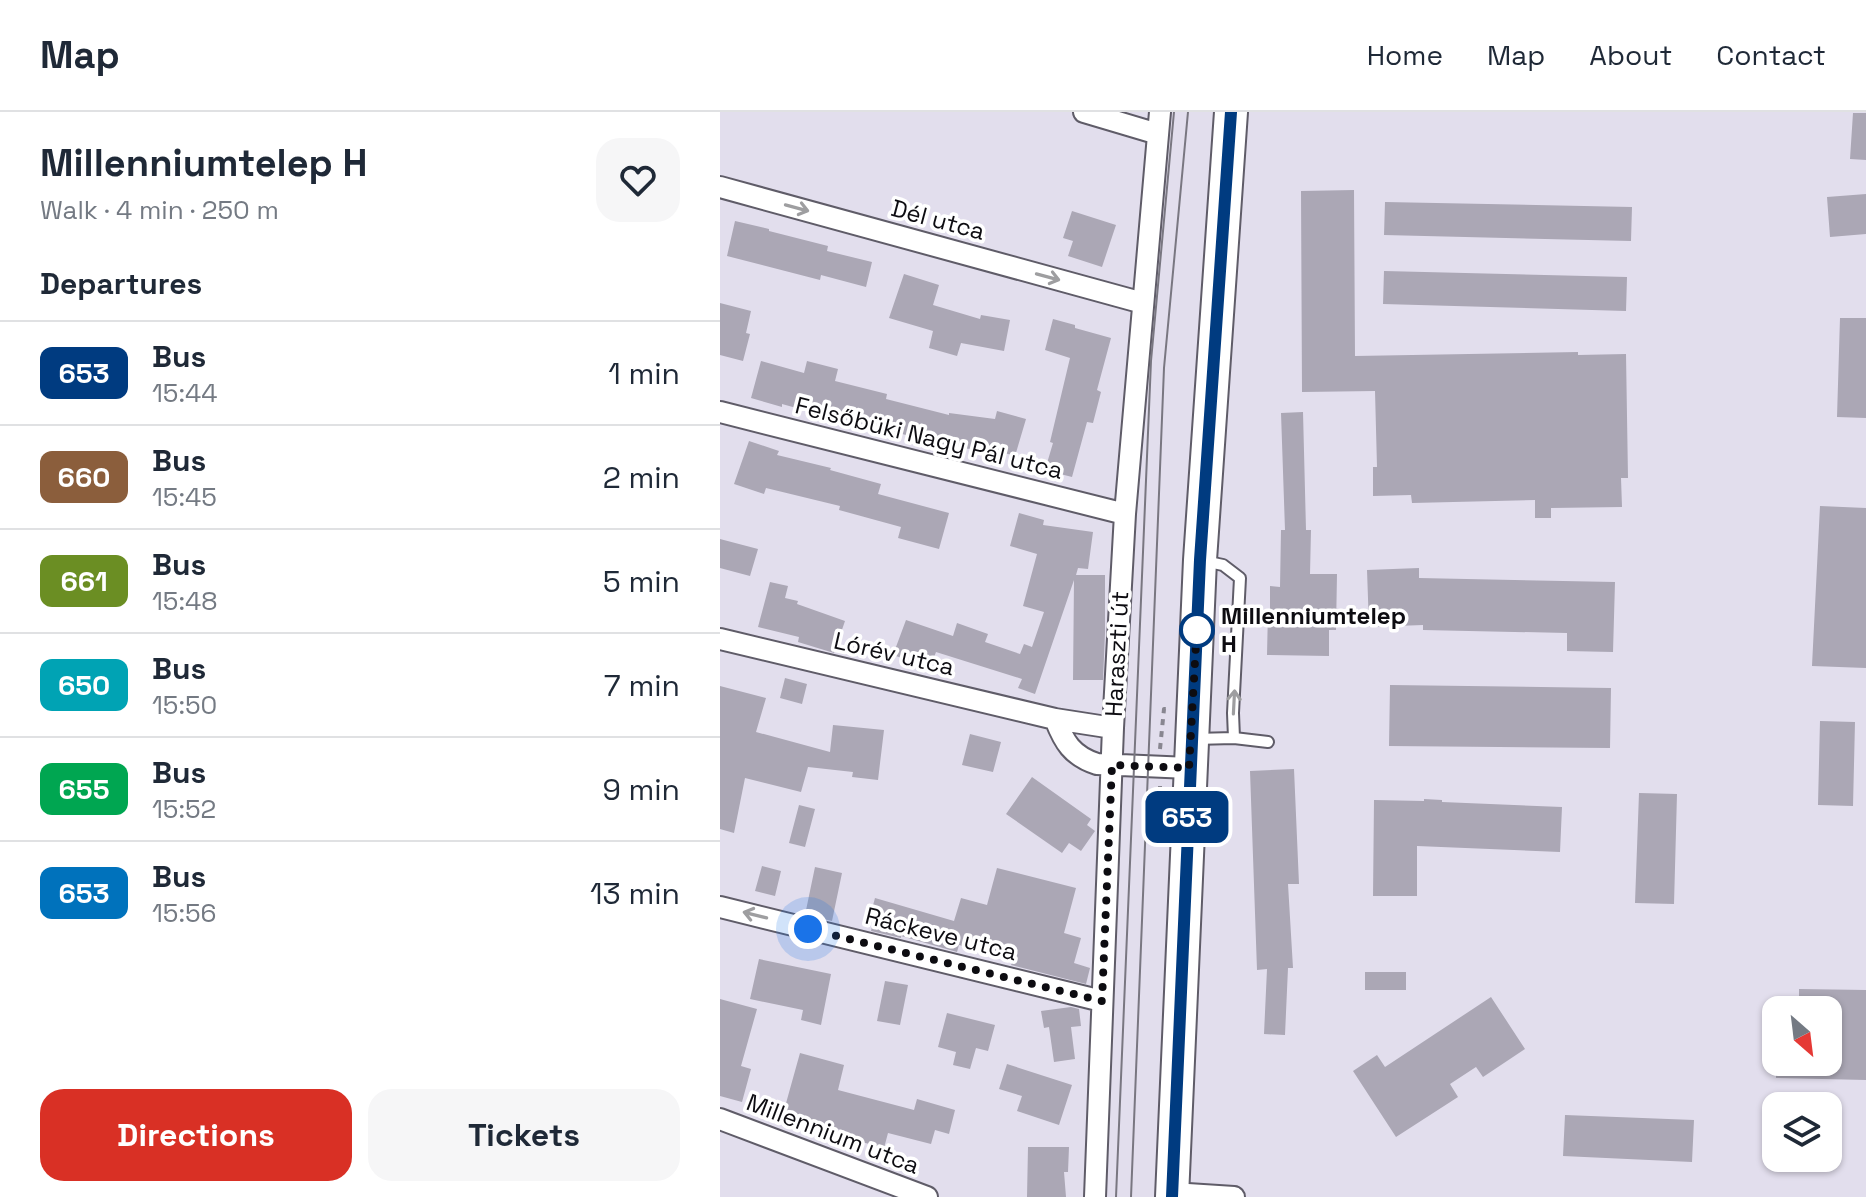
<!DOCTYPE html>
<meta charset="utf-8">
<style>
:root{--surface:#fff;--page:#f6f6f7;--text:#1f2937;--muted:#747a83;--line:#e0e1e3;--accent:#d93025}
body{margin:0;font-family:"Space Grotesk",sans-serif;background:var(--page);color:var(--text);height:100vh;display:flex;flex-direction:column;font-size:30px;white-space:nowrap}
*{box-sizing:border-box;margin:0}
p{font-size:26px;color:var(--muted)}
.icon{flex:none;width:44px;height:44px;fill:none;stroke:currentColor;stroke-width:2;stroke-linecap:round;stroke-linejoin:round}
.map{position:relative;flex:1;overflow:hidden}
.drawer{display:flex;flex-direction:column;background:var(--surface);width:720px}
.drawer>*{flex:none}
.badge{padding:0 16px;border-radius:12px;font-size:28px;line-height:52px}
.needle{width:52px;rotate:152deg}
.controls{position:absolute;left:1042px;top:884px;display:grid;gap:16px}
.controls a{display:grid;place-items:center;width:80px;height:80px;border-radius:16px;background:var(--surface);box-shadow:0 2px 6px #0004;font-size:40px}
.you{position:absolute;width:40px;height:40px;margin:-20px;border:6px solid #fff;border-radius:50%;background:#1a73e8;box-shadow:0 0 0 12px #1a73e833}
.map>.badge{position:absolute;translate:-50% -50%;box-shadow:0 0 0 4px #fff}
h2{padding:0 40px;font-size:30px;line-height:72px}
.round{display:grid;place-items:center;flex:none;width:84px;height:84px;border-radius:24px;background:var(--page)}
.overview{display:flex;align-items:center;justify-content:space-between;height:136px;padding:0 40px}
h1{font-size:38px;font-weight:700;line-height:60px}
.action{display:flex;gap:16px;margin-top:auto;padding:16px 40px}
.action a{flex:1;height:92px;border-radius:24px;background:var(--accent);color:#fff;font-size:32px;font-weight:700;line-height:92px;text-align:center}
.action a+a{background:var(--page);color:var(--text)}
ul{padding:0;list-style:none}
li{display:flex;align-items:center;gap:24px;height:104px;padding:0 40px;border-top:2px solid var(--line)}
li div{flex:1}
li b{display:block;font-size:30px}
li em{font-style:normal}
li .badge{min-width:88px;font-weight:700;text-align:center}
header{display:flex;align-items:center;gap:48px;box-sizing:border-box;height:112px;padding:0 40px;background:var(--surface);border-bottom:2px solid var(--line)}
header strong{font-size:38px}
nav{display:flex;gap:44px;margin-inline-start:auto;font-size:28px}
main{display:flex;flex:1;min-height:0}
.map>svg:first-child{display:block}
.building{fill:#aba7b5}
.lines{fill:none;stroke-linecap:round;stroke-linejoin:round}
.service-casing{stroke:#5f5c68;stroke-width:14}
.minor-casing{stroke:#5f5c68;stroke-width:24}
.primary-casing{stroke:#5f5c68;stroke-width:36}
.path{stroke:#888690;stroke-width:4;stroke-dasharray:6 6;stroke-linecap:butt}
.service{stroke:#fff;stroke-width:10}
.minor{stroke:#fff;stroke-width:20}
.primary{stroke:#fff;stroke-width:32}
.tram{stroke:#797781;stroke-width:2}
.oneway{stroke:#9e9ea0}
.line-casing{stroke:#fff;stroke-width:18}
.line{stroke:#003b80;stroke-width:12}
.walk{stroke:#0d0c11;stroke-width:8;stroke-dasharray:0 14.4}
.stop-dot{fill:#fff;stroke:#003b80;stroke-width:4}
.labels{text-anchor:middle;stroke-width:7;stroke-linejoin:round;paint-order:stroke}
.street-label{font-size:24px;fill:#0d0c11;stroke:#fff}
.stop-label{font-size:24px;font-weight:bold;fill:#0d0c11;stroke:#fff;text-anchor:start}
</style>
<header>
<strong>Map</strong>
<nav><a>Home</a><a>Map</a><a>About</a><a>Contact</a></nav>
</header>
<main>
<section class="drawer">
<div class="overview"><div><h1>Millenniumtelep H</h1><p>Walk · 4 min · 250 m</p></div><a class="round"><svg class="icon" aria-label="heart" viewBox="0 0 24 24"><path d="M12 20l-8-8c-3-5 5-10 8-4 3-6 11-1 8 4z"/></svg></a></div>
<h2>Departures</h2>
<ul>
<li><span class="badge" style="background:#003b80;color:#fff">653</span><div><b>Bus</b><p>15:44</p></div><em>1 min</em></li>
<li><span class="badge" style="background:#8b5e3c;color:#fff">660</span><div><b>Bus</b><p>15:45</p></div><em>2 min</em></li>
<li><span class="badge" style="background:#6b8e23;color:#fff">661</span><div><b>Bus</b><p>15:48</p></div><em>5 min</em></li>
<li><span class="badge" style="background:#00a3b4;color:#fff">650</span><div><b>Bus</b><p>15:50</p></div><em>7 min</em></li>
<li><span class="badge" style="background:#00a651;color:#fff">655</span><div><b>Bus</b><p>15:52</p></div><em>9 min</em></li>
<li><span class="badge" style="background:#0072bc;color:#fff">653</span><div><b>Bus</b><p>15:56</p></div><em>13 min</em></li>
</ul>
<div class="action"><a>Directions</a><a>Tickets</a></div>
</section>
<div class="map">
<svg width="1146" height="1085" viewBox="0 0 1146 1085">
<rect width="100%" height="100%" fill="#e2deed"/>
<path class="building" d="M1133,1H1146V48L1130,47Z
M634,78L635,244L858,240V243L906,242L908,366H901L902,395L831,396V406H815V388L692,391L691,383L653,384V355H657L655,279L582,280L581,79Z
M1146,82V122L1110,125L1107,85Z
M665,90L912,95L911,129L664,123Z
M352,99L396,113L382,155L348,144L353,129L343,126Z
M15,109L49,117V119L108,134L107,139L152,150L146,175L101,163L100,168L7,144Z
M664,159L907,165L906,199L663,192Z
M184,162L219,173L213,193L260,207L261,203L290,208L284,239L241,231L237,244L209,236L213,219L169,206Z
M0,191L31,199L26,221L30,222L23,249L0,243Z
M1120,206H1146V306L1117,305Z
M333,207L355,213V216L391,226L377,278L381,280L373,311L367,310L352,365L325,358L333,331L330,330L350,246L325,238Z
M41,249L84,261L87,249L118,257L115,269L167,282L166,287L229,303V301L275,307L277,299L306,307L295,344L263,335V339L224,333L106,302L105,304L62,292V295L31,286Z
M583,300L586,418H591L590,462H617L616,518H609V544L547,543L548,498H550V474L560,475L561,418H565L561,301Z
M29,329L59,339L57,343L111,356L110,358L161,372L158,382L229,401L219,437L178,426L181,415L119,398L120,394L46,376L44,382L14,372Z
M1100,394L1146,396V556L1092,554Z
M299,401L324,408L323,413L373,420L368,457L358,456L356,463H385V521L383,568H353L354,468L315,582L298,576L302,567L216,540L210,556L173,543L186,508L233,524L237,511L268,522L265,530L300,542L304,532L312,535L324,500L303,494L317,442L290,434Z
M0,427L38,437L30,464L0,456Z
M699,456V466L895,470L893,540L847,539V521L703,518V513L649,515L647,458Z
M50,470L68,474L65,486L78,489L77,492L125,509L114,541L78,530L79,525L38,515Z
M65,566L87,572L82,592L60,586Z
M670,573L891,576L890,636L669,634Z
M0,574L46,586L36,620L110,640L113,613L164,618L158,668L132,665L133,660L88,655L81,680L25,666L14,721L0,717Z
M1100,609L1135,610L1133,694L1098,693Z
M250,622L281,630L273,660L242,653Z
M574,657L579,772H568L573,856H568L565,923L544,922L547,857L537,858L530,659Z
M312,665L371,707L367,713L375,719L361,739L349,731L342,741L286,702Z
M919,681L957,682L954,792L915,791Z
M704,687L722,688V690L842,695L840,740L697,734V784H653L654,688L704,689Z
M79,693L95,697L85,735L69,731Z
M42,754L61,759L55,784L35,779Z
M95,755L122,761L112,809L85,803Z
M277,756L356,776L344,821L361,826L354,851L370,856L366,872L291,853L293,848L239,833L237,840L181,824V826L151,819L153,809L149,808L155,786L234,809L241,786L267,793Z
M39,847L111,862L101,913L81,908L83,898L30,887Z
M645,860H686V878H645Z
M165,869L188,873L180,913L157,909Z
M1079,877L1146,878V968L1056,966V950H1108V898H1079Z
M771,885L805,937L763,965L756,955L730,972L738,985L676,1025L633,959L657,943L665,955Z
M0,887L37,897L21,954L31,957L22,990L0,984Z
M351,895L359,897L361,914L351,915L355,947L334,950L329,915L324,916L321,899Z
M227,901L275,913L268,939L256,936L250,957L233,953L236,940L218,935Z
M80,941L124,953L118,978L194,998L197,987L235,998L229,1022L215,1018L211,1032L168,1021L164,1036L127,1026L128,1020L63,1002Z
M287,952L352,973L339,1013L297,999L302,984L279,977Z
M845,1003L974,1008L972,1050L843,1044Z
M308,1035H349L348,1060H344L346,1085H307Z"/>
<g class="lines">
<g class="service-casing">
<path id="service" d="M484,449L503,453L520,466L513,601L514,626
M474,627L514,626L548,630"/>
</g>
<g class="minor-casing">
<path id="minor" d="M364,0L438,22
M0,75L423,191
M0,300L405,402
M0,527L335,607L393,616
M335,607C344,630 352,644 377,652L469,656
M0,795L382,889
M0,1007L207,1085
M452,1081L514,1085
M375,1085L393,616L405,402L440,0"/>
</g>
<g class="primary-casing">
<path id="primary" d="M452,1085L480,448L511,0"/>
</g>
<path class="path" d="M440,637L444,597H447
M440,674V688"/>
<use href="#service" class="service"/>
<use href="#minor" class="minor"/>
<use href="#primary" class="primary"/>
<path class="tram" d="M396,1085L431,249L454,0
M411,1085L444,256L468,0"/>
</g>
<defs><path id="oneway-shaft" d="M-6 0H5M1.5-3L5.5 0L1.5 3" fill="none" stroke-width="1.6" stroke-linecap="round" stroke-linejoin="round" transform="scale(2)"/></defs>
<g class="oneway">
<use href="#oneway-shaft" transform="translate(77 96) rotate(15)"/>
<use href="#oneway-shaft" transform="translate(328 165) rotate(15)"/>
<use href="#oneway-shaft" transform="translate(514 590) rotate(-87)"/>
<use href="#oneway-shaft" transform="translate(35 803) rotate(-166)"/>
</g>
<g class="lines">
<g class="line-casing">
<path id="line" d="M452,1085L480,448L511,0"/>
</g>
<use href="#line" class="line"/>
<path class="walk" d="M88,817L382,889L392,653L469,656L477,514V518"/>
</g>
<circle class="stop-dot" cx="477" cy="518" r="16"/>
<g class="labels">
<g class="street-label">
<text transform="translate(218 108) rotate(15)" y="8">Dél utca</text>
<text transform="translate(209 326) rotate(14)" y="8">Felsőbüki Nagy Pál utca</text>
<text transform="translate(174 542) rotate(13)" y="8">Lórév utca</text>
<text transform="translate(397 542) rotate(-87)" y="8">Haraszti út</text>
<text transform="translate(221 822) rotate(14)" y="8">Ráckeve utca</text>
<text transform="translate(113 1022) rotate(21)" y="8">Millennium utca</text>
</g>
<g class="stop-label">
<text x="501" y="512">Millenniumtelep<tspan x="501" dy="28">H</tspan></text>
</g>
</g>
</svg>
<div class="controls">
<a><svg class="needle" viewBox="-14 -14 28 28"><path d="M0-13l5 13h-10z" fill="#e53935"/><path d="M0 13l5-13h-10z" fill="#747a83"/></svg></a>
<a><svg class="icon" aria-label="layers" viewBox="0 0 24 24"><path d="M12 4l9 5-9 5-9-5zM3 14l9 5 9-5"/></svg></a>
</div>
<div class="you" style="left:88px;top:817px"></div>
<b class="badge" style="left:467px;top:705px;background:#003b80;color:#fff">653</b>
</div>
</main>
